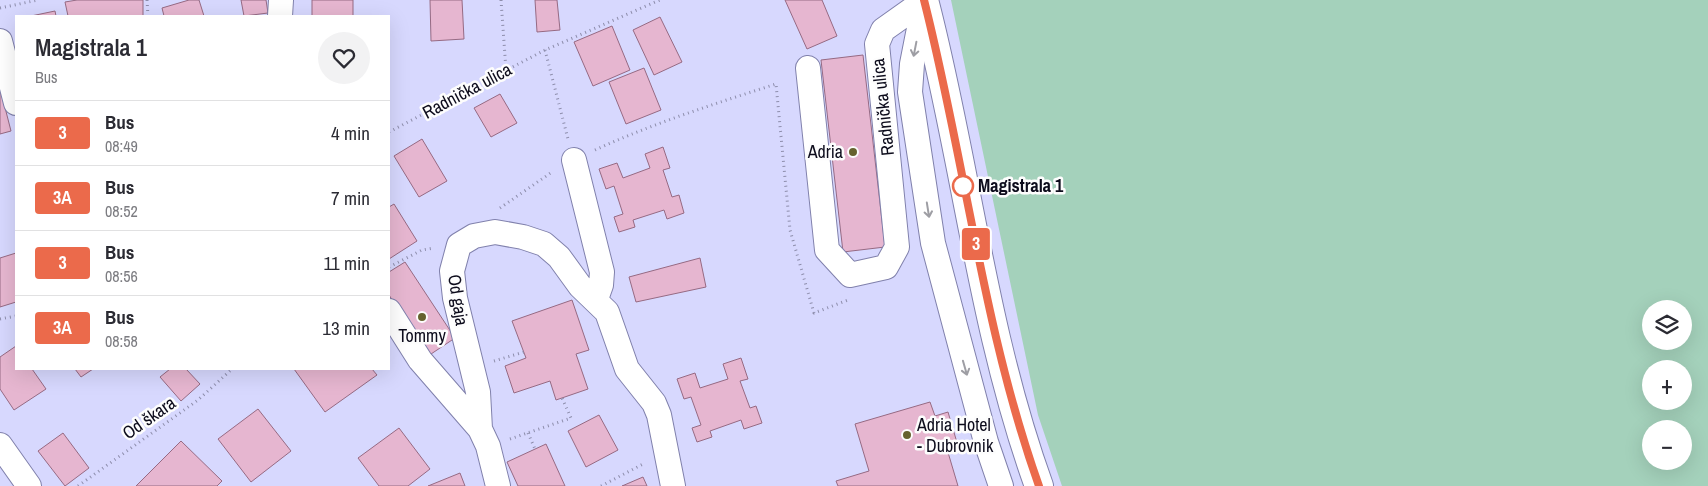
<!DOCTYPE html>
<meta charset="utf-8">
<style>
:root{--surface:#fff;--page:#f2f2f3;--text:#2b2b33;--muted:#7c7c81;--line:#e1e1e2}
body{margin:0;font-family:"Archivo Narrow",sans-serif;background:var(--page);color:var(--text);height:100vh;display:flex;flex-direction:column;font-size:19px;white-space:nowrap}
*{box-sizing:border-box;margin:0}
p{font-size:16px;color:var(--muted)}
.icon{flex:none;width:28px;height:28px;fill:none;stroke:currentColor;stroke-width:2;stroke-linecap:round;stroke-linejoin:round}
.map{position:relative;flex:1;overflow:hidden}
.drawer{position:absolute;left:15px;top:15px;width:375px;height:355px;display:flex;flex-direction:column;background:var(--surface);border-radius:0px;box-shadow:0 5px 20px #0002}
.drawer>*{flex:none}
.badge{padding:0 10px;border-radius:4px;font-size:18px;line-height:32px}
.tools{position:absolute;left:1642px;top:300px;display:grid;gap:10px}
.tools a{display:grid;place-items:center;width:50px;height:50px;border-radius:50%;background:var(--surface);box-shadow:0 5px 20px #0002;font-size:25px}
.map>.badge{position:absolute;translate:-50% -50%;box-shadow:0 0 0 2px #fff}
.round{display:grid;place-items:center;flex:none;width:52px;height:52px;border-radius:26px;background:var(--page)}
.summary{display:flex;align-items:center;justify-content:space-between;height:85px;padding:0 20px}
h1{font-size:24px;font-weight:600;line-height:38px}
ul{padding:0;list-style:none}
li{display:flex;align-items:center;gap:15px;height:65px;padding:0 20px;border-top:1px solid var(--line)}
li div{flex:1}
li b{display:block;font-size:19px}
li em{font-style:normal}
li .badge{min-width:55px;font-weight:700;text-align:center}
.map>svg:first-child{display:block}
.green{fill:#a4d1bb;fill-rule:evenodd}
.building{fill:#e6b6d0;stroke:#966a83}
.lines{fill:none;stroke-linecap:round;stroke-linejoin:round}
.minor-casing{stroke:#8081ac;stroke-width:26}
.major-casing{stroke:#8081ac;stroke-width:30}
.path{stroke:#8e8eac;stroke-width:3;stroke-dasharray:1 4;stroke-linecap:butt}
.minor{stroke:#fff;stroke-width:24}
.major{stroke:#fff;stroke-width:28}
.oneway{stroke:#9e9ea4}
.line-casing{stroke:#fff;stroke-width:11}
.line{stroke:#eb6a4b;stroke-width:8}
.poi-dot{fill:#66622e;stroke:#fdfdfd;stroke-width:2}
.stop-dot{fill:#fff;stroke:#eb6a4b;stroke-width:2.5}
.labels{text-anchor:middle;stroke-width:5;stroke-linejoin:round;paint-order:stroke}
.street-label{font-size:18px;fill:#0d0c1c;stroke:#fdfdfd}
.poi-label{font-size:18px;fill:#0d0c1c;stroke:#fdfdfd;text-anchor:end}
.stop-label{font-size:18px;font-weight:bold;fill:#0d0c1c;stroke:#fdfdfd;text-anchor:start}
</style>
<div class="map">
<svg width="1708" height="486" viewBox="0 0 1708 486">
<rect width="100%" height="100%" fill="#d7d8fe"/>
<path class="green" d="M951,0H1708V486H1062L1038,415ZM1651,309H1684V341H1651ZM1651,369H1684V401H1651ZM1651,429H1684V461H1651Z"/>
<path class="building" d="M77,0H143V16H68L65,2Z
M189,0H199L204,16H164L162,8Z
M241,0H266L268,13L244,16Z
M312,0H353V16H312Z
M430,0H462L464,39L431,41Z
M535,0H557L560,30L537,32Z
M785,0H822L837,36L807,49Z
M55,11L56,16H31Z
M660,17L682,62L654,75L633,30Z
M612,26L630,70L593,86L574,42Z
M863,55L885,247L843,252L821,60Z
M644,68L661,110L626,124L609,82Z
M0,88L11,131L0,134Z
M500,94L517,123L491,137L474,108Z
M422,139L447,181L419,197L394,156Z
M663,147L670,168L663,170L672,197L679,195L684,213L667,219L664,210L633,220L635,227L619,232L614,217L623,214L614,186L606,189L599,169L617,163L623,178L650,168L645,154Z
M394,204L417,241L389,259V207Z
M16,253V302L0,307V258Z
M700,258L706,287L636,302L629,277Z
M405,262L455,338L428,356L389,295V272Z
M572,300L589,350L576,354L588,389L556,400L550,381L514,393L505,366L526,358L512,321Z
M16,346V369H32L46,389L14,410L0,389V357Z
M741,358L748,379L740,381L750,408L756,406L762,423L744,429L741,420L710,431L712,437L697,442L692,428L701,425L691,397L684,399L677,379L695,373L700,388L728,379L723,364Z
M75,369H93L81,377Z
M170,369H186L200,384L181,401L160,377Z
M294,369H372L377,375L325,412Z
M930,402L935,416L948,412L958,446L947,449L958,486H838L836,481L869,471L855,424Z
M258,409L291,451L251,482L218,439Z
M599,415L618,450L586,467L568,431Z
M399,428L430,469L408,486H379L358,458Z
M63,433L89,468L65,486L38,451Z
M181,441L222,481L217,486H136Z
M546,444L565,486H518L507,462Z
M460,473L465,486H428Z
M643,477L647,486H622Z"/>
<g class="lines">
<g class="minor-casing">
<path id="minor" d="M924,3L912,64L910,92L933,243L986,442L1001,486
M280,16L281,0
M0,41L16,103
M808,68L827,250L850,275L886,267L897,247L877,44L883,30L924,1
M574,160L602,272L601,285L596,299
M389,311L420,360L480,429L488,446L498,486
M480,429L478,392L455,298L452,271L459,245L474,236L495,232L523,237L544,244L559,257L580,286L607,312L627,369L654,403L659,415L673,486
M0,445L29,486"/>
</g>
<g class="major-casing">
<path id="major" d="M924,0C966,161 982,329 1039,486"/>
</g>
<path class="path" d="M147,0L148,16
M501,0L506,70
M0,8L38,0
M545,50L568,139
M389,132L545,50L660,0
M595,150C654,123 714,104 776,84L790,230L814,313L848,300
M500,208L552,172
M389,267L422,250L434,248
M0,319L16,316
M494,361L524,352
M528,433L535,449
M510,439L571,418L562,398
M78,486L198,400L232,369
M601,486L645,463"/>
<use href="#minor" class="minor"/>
<use href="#major" class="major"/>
</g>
<defs><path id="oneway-shaft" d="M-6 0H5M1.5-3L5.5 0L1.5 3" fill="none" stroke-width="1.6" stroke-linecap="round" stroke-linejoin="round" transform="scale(1.25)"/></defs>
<g class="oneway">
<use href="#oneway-shaft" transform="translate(915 49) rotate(101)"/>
<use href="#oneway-shaft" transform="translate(928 210) rotate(81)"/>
<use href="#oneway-shaft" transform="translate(965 368) rotate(74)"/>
</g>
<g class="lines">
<g class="line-casing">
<path id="line" d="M924,0C965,161 983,329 1039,486"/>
</g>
<use href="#line" class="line"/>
</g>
<g class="poi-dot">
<circle cx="853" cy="152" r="5"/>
<circle cx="422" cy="317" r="5"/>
<circle cx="907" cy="435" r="5"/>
</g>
<circle class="stop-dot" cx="963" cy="186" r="10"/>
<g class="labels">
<g class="street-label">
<text transform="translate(467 91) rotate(-28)" y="6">Radnička ulica</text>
<text transform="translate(883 107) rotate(-96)" y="6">Radnička ulica</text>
<text transform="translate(458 300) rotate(81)" y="6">Od gaja</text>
<text transform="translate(149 418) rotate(-35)" y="6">Od škara</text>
</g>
<g class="poi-label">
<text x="843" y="158">Adria</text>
<text x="422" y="342" text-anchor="middle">Tommy</text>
<text x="917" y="431" text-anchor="start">Adria Hotel<tspan x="917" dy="21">- Dubrovnik</tspan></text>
</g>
<g class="stop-label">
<text x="978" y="192">Magistrala 1</text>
</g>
</g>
</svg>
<div class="tools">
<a><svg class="icon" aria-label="layers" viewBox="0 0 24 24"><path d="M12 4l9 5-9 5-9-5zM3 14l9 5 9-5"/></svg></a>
<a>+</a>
<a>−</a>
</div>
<b class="badge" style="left:976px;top:244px;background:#eb6a4b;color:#fff">3</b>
<section class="drawer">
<div class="summary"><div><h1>Magistrala 1</h1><p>Bus</p></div><a class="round"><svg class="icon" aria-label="heart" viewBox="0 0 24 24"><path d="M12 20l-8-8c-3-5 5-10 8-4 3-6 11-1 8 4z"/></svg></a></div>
<ul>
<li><span class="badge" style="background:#eb6a4b;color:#fff">3</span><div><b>Bus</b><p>08:49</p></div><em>4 min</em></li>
<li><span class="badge" style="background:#eb6a4b;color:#fff">3A</span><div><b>Bus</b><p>08:52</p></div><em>7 min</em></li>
<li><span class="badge" style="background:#eb6a4b;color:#fff">3</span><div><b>Bus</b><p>08:56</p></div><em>11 min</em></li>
<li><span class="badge" style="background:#eb6a4b;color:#fff">3A</span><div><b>Bus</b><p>08:58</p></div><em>13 min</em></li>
</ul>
</section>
</div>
